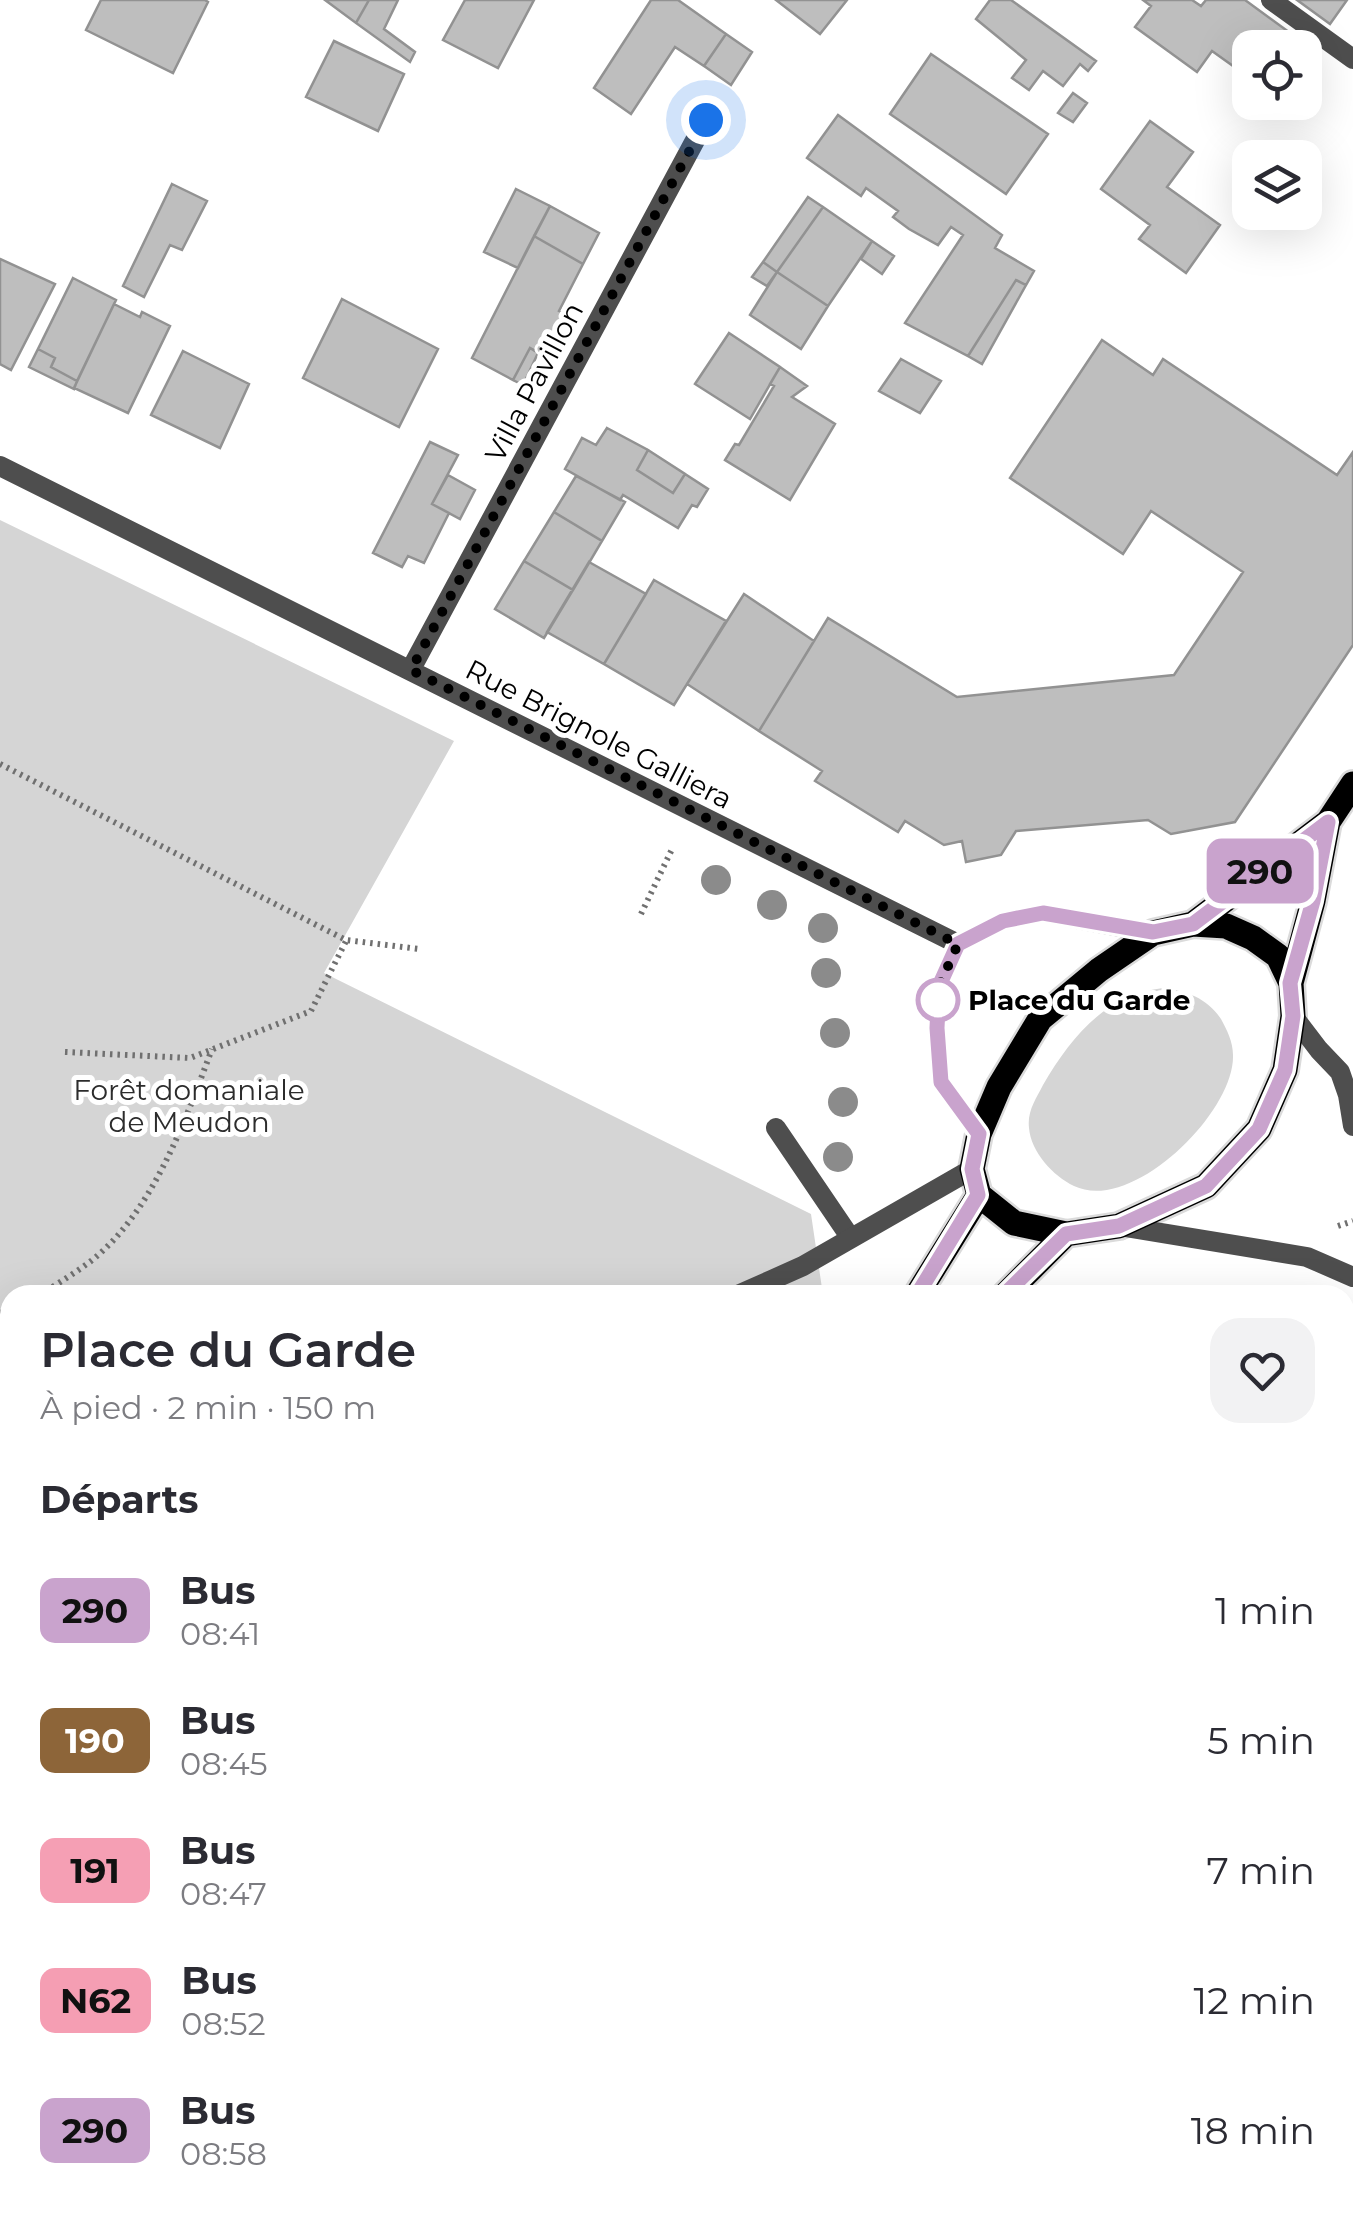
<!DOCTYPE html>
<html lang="fr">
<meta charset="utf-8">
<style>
:root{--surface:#fff;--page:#f2f2f3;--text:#2b2b33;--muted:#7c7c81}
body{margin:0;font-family:Montserrat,sans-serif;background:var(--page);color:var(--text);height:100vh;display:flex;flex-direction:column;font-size:38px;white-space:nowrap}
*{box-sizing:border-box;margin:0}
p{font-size:32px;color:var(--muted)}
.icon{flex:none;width:55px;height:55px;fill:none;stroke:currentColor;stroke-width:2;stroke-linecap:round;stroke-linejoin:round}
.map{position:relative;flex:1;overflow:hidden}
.side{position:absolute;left:0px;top:1285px;width:1355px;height:932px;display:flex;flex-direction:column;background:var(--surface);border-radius:30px 30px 0 0;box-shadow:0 10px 40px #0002}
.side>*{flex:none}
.badge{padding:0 20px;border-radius:15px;font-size:35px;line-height:65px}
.controls{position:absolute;left:1232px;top:30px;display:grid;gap:20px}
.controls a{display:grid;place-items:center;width:90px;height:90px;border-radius:20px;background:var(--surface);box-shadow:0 10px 40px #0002;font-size:50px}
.you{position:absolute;width:50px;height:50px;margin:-25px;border:8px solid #fff;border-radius:50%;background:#1a73e8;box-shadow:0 0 0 15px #1a73e833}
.map>.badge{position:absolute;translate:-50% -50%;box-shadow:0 0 0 5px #fff}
h2{padding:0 40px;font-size:38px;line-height:90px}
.round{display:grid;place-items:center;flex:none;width:105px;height:105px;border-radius:30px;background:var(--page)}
.overview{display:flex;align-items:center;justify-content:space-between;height:170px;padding:0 40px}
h1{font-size:48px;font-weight:600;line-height:75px}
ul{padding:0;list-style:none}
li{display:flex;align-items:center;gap:30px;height:130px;padding:0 40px}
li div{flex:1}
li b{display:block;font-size:38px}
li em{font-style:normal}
li .badge{min-width:110px;font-weight:700;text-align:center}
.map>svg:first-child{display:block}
.green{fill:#d5d5d5}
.building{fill:#bebebe;stroke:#929292;stroke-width:2.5}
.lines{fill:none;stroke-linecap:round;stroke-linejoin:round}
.primary-casing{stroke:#dbdbdb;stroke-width:30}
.path{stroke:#707070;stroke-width:6;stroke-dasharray:2.5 5;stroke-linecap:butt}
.service{stroke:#4e4e4e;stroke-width:20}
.minor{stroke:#4e4e4e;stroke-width:20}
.primary{stroke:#000;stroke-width:25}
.tree{fill:#8b8b8b}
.line-casing{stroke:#fff;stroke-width:22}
.line{stroke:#c9a3cd;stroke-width:15}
.walk{stroke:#000;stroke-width:10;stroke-dasharray:0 18}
.stop-dot{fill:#fff;stroke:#c9a3cd;stroke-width:5}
.labels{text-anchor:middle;stroke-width:10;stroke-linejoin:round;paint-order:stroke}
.street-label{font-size:28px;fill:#000;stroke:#fff}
.stop-label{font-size:28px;font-weight:bold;fill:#000;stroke:#fff;text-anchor:start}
.park-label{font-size:28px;fill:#2c2c2c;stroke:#fff}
</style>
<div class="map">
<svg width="1353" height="2216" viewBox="0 0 1353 2216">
<rect width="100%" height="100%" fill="#fff"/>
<path class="green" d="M0,520L454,741L324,973L811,1214L823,1295H10V2208H258L254,2216H0Z
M1163,988C1187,991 1207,998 1221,1019C1227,1030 1233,1042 1233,1055C1235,1112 1132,1214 1074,1186C1053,1176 1031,1152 1029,1128C1027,1111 1036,1099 1043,1085C1064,1049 1088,1017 1126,997C1137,992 1151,990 1163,988Z
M1345,1371L1353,1381V2216H445L449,2208H1345Z"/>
<path class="building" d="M101,0H205L208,2L173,73L86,30Z
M325,0H369L356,23Z
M369,0H398L384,29L415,52L410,62L356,23Z
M465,0H534L498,68L443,40Z
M651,0H678L726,34L704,66L675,47L631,114L594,88Z
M776,0H847L820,34Z
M990,0H1011L1096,61L1088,71L1080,64L1063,86L1043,71L1029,90L1012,78L1026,60L976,19Z
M1143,0H1192L1201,6L1206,0H1245L1308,46L1305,50V48H1250V91L1243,86L1240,71L1212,51L1197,72L1135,27L1151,6Z
M1297,0H1347L1330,24Z
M726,34L752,52L731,85L704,66Z
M334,41L404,74L378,131L306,97Z
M931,54L1048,134L1006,194L890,114Z
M1073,93L1087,103L1073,122L1058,113Z
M838,115L1002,235L995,248L1034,271L1026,285L1016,280L968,356L905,323L963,235L951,227L938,245L909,229L893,217L898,211L866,188L861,196L807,158Z
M1150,121L1193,152L1167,187L1220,225L1186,273L1139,239L1150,225L1101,189Z
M172,184L207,201L182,250L170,245L144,297L123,286Z
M516,189L550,206L518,268L484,252Z
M808,197L823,207L777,272L763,262Z
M550,206L599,233L583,264L534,236Z
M823,207L872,241L828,306L777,272Z
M534,236L583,264L559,311L567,315L547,357L530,348L513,380L472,358Z
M872,241L894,256L882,274L861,259Z
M0,259L55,284L11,370L0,364Z
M763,262L777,272L767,286L752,277Z
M777,272L828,306L801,349L750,315Z
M73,278L116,300L77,381L51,367L55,358L38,349Z
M1016,280L1026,285L982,364L968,356Z
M342,299L438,349L399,427L303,378Z
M114,304L140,317L142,312L170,326L128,413L74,388Z
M729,333L780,367L750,419L695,384Z
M1102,340L1153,375L1163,359L1337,475L1353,452V645L1235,822L1171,834L1148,820L1016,831L1001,855L966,862L962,841L944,845L905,821L898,832L815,781L822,771L759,731L828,618L957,697L1174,675L1243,572L1151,511L1123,554L1010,478Z
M530,348L538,353L523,385L513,380Z
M38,349L55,358L51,367L77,381L74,389L29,367Z
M183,351L249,384L220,448L151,415Z
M901,359L941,381L920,413L879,391Z
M780,367L807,386L792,397L835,424L790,500L725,460L735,444L739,445L774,386L770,384Z
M607,428L648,450L637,470L673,493L685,474L708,489L697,507L692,505L678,528L623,495L620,500L565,469L582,438L596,445Z
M430,442L458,455L432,504L449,513L424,563L408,556L402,567L373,553Z
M648,450L685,474L673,493L637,470Z
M448,475L475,490L460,519L432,504Z
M576,476L625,502L602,541L554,512Z
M554,512L602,541L573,590L524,561Z
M524,561L573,590L544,638L495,609Z
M589,562L646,594L604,664L547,632Z
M654,580L726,621L674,705L604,664Z
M744,594L814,641L759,731L687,684Z"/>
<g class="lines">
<g class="primary-casing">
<path id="primary" d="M1193,924L1226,926L1253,938L1278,956L1291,983L1293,1016L1285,1070L1259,1129L1206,1186L1119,1226L1066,1234L1014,1223L979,1195L972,1169L979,1134L999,1087L1040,1019L1099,970L1153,933Z
M1193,924L1328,822L1353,784
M1291,983L1313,901L1328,822
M917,1295L979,1195
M1005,1295L1066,1234
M306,2216L310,2208
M386,2216L390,2208"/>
</g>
<path class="path" d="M0,764L346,940L419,949
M641,914L673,847
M65,1052L190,1058L311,1011L346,941
M1338,1226L1353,1221
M40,1295C57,1284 75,1273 91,1261C153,1212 185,1121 212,1049
M0,1313L10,1309
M1345,1334L1353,1342
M0,1398L10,1419
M0,2078L10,2056
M155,2216L161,2208"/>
<path class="service" d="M1271,0L1353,59
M776,1128L850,1237"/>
<path class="minor" d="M0,466L958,944
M411,669L706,120
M1293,1016L1319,1050L1340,1072L1348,1095L1353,1126
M979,1134L941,1082L937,1028L939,986L958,944L1003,921L1043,913L1153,933
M1119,1226L1307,1257L1353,1277
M738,1295L803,1266L972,1169
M0,1594L10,1590"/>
<use href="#primary" class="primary"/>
</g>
<g class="tree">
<circle cx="716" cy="880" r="15"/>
<circle cx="772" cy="905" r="15"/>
<circle cx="823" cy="928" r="15"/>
<circle cx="826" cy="973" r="15"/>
<circle cx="835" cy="1033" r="15"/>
<circle cx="843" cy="1102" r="15"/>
<circle cx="838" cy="1157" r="15"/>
</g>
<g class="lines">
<g class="line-casing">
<path id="line" d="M917,1295L978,1195L972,1169L979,1134L941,1082L937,1028L939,986L958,944L1003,921L1043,913L1153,932L1193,924L1328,822L1313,901L1290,983L1293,1016L1285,1070L1259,1129L1206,1186L1119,1226L1066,1234L1004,1295"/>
</g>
<use href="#line" class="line"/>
<path class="walk" d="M706,120L411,670L958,944L939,986L938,1007V1000"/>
</g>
<circle class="stop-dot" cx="938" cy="1000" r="20"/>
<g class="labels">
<g class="street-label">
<text transform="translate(534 382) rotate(-62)" y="10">Villa Pavillon</text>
<text transform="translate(599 734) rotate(27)" y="10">Rue Brignole Galliera</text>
</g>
<g class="stop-label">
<text x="968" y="1010">Place du Garde</text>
</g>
<g class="park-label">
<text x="189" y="1100">Forêt domaniale<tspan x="189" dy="32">de Meudon</tspan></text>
</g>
</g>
</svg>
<div class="controls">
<a><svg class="icon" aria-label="locate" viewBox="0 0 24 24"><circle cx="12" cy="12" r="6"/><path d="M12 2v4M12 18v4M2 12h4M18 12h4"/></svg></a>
<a><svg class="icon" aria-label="layers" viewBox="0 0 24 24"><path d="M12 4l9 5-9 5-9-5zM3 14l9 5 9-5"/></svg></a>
</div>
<div class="you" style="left:706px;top:120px"></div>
<b class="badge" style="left:1260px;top:871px;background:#c9a3cd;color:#111">290</b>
<section class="side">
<div class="overview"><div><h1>Place du Garde</h1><p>À pied · 2 min · 150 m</p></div><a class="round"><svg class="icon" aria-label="heart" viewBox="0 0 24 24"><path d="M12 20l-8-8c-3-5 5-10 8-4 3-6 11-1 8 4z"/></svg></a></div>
<h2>Départs</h2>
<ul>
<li><span class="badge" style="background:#c9a3cd;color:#111">290</span><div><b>Bus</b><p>08:41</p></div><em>1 min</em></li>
<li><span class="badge" style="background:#8d6539;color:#fff">190</span><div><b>Bus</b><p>08:45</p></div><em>5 min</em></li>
<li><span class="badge" style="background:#f59fb4;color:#111">191</span><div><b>Bus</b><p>08:47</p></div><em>7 min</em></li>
<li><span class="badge" style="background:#f59eb3;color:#111">N62</span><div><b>Bus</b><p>08:52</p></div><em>12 min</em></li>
<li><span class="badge" style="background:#c9a3cd;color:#111">290</span><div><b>Bus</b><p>08:58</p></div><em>18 min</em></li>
</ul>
</section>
</div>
